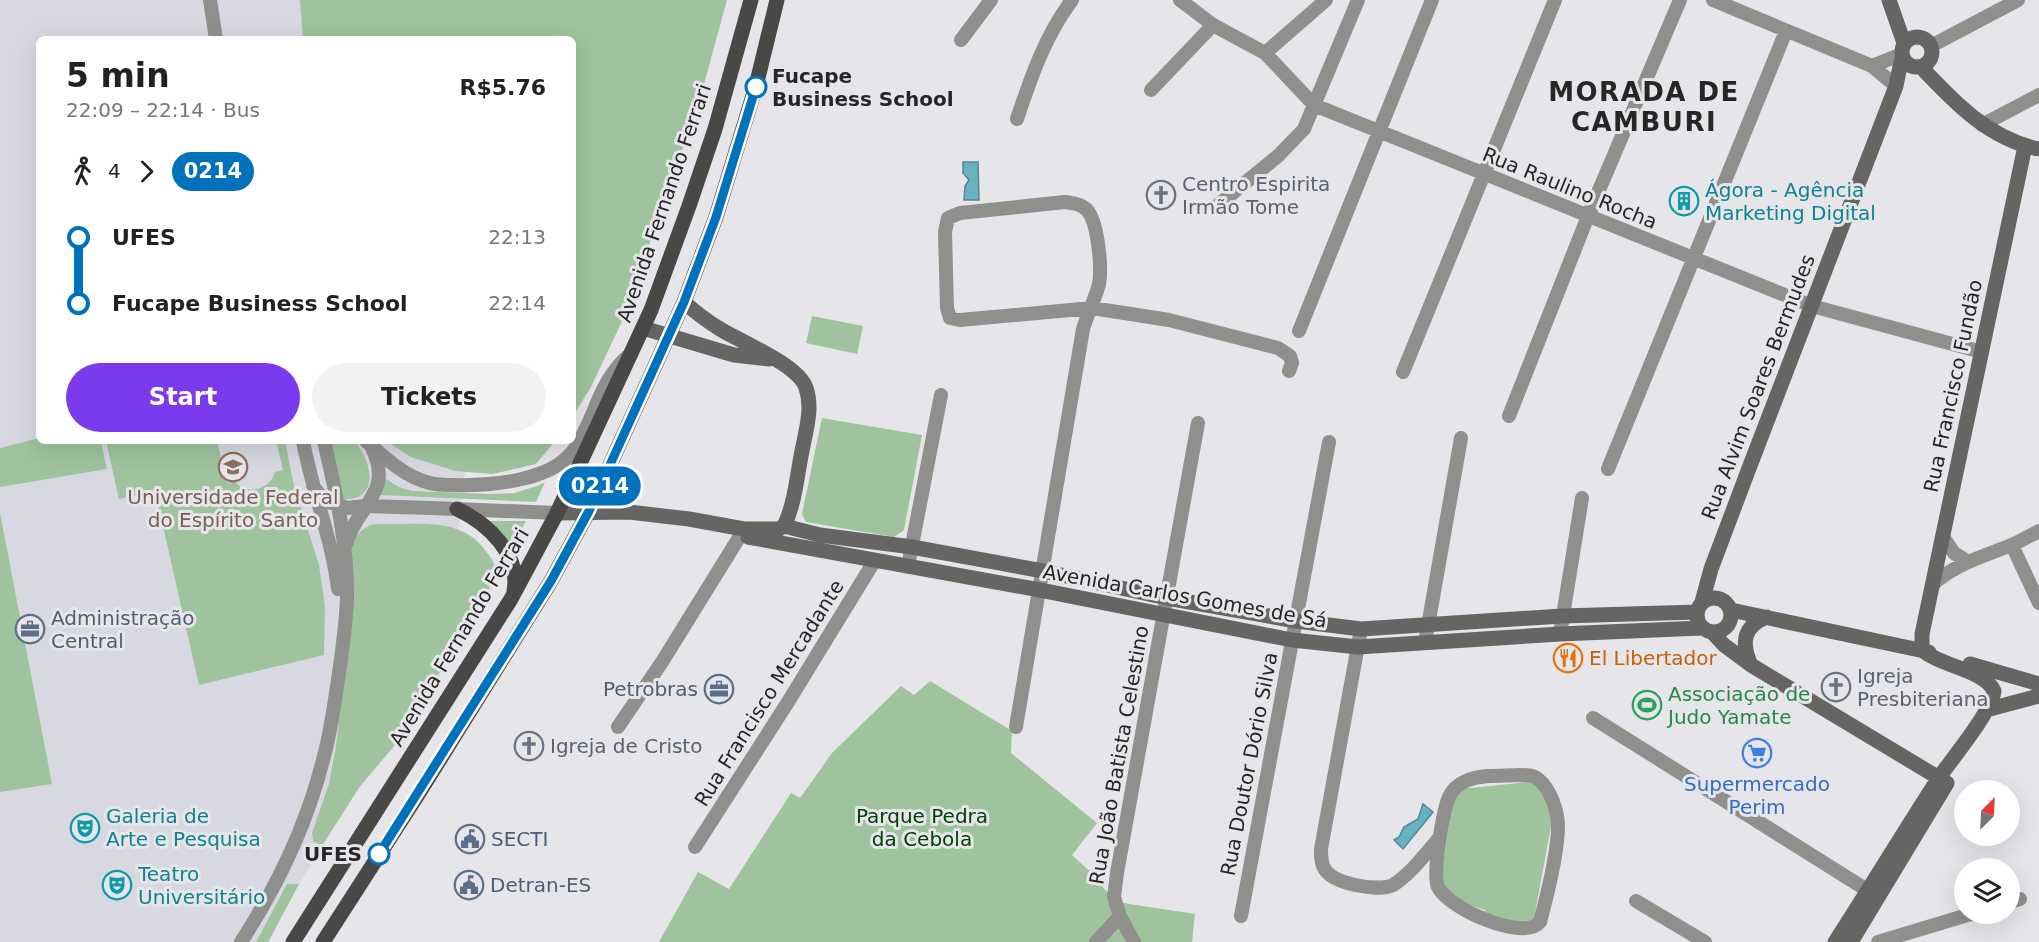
<!DOCTYPE html>
<meta charset="utf-8">
<style>
:root{--surface:#fff;--page:#f2f2f2;--text:#222;--muted:#767676;--accent:#7c3aed}
body{margin:0;font-family:"DejaVu Sans",sans-serif;background:var(--page);color:var(--text);height:100vh;display:flex;flex-direction:column;font-size:22px;white-space:nowrap}
*{box-sizing:border-box;margin:0}
p{font-size:20px;color:var(--muted)}
.icon{flex:none;width:33px;height:33px;fill:none;stroke:currentColor;stroke-width:2;stroke-linecap:round;stroke-linejoin:round}
.map{position:relative;flex:1;overflow:hidden}
.sheet{position:absolute;left:36px;top:36px;width:540px;height:408px;display:flex;flex-direction:column;background:var(--surface);border-radius:9px;box-shadow:0 6px 24px #0002}
.sheet>*{flex:none}
.badge{padding:0 12px;border-radius:20px;font-size:21px;line-height:39px}
.needle{width:39px;rotate:24deg}
.controls{position:absolute;left:1954px;top:780px;display:grid;gap:12px}
.controls a{display:grid;place-items:center;width:66px;height:66px;border-radius:50%;background:var(--surface);box-shadow:0 6px 24px #0002;font-size:30px}
.map>.badge{position:absolute;translate:-50% -50%;box-shadow:0 0 0 3px #fff}
.legs{display:flex;align-items:center;gap:9px;height:66px;padding:0 30px;font-size:20px}
.legs p{margin-inline-start:auto}
.head{display:flex;align-items:center;justify-content:space-between;height:102px;padding:0 30px}
h1{font-size:33px;font-weight:800;line-height:45px}
.cta{display:flex;gap:12px;margin-top:auto;padding:12px 30px}
.cta a{flex:1;height:69px;border-radius:36px;background:var(--accent);color:#fff;font-size:24px;font-weight:800;line-height:69px;text-align:center}
.cta a+a{background:var(--page);color:var(--text)}
ul{padding:0 30px;list-style:none}
li{display:flex;align-items:center;gap:21px;height:66px;font-size:22px}
li i{display:grid;place-items:center;width:9px;height:100%;margin:0 8px;background:currentColor}
li i::after{content:'';width:15px;height:15px;margin:-8px;border:4px solid;border-radius:50%;background:var(--surface)}
li p{margin-inline-start:auto}
li:first-child i{background:linear-gradient(#0000 50%,currentColor 0)}
li:last-child i{background:linear-gradient(currentColor 50%,#0000 0)}
.map>svg:first-child{display:block}
.built{fill:#d8d8e3}
.green{fill:#9fc39d}
.water{fill:#68b1c0;stroke:#548792;stroke-width:1.5}
.lines{fill:none;stroke-linecap:round;stroke-linejoin:round}
.street{stroke:#8f8f8d;stroke-width:14}
.secondary{stroke:#666563;stroke-width:15}
.primary{stroke:#494846;stroke-width:15}
.line-1-casing{stroke:#fff;stroke-width:14}
.line-1{stroke:#0072bc;stroke-width:9}
.stop-1-dot{fill:#fff;stroke:#0072bc;stroke-width:3}
.labels{text-anchor:middle;stroke-width:6;stroke-linejoin:round;paint-order:stroke}
.stop-label{font-size:20px;font-weight:bold;fill:#262627;stroke:#e6e6ea;text-anchor:start}
.worship-label{font-size:20px;fill:#5b616d;stroke:#e6e6ea;text-anchor:start}
.street-label{font-size:20px;fill:#262627;stroke:#e6e6ea}
.culture-label{font-size:20px;fill:#0d838f;stroke:#e6e6ea;text-anchor:start}
.education-label{font-size:20px;fill:#785e54;stroke:#e6e6ea}
.service-label{font-size:20px;fill:#4e5e75;stroke:#e6e6ea;text-anchor:start}
.food-label{font-size:20px;fill:#c56008;stroke:#e6e6ea;text-anchor:start}
.leisure-label{font-size:20px;fill:#27864d;stroke:#e6e6ea;text-anchor:start}
.shop-label{font-size:20px;fill:#366cbe;stroke:#e6e6ea}
.park-label{font-size:20px;fill:#014105;stroke:#e6e6ea}
.district-label{font-size:26px;font-weight:bold;letter-spacing:1.5px;fill:#262627;stroke:#e6e6ea}
</style>
<div class="map">
<svg width="2039" height="942" viewBox="0 0 2039 942">
<rect width="100%" height="100%" fill="#e6e6ea"/>
<path class="built" d="M0,0H409L412,39H39V441H469L458,530L474,538L494,560L496,582L483,609L395,745L353,796L299,884L269,942H0Z"/>
<path class="green" d="M300,0H727L701,95L625,315L591,387L573,416V39H303Z
M812,316L863,326L857,354L806,343Z
M822,418L922,435L904,530L894,537L806,522L802,514Z
M39,438V441H101L107,469L0,487V448Z
M106,441H217L227,483L235,481C246,497 271,489 275,472L283,470L276,441H285L294,486L319,565L325,606L324,655L199,685L155,491L119,499Z
M329,441H354C366,453 379,484 360,496C355,499 347,499 341,500Z
M386,441H555L536,464L493,474L455,471L411,457Z
M381,476L399,487L412,491L489,494L514,493L537,486L545,482L536,502L379,495Z
M0,513L52,784L0,792Z
M488,521H526L511,550Z
M378,524C428,525 471,514 496,568L491,570L492,579L487,595L395,745L360,786L322,846L313,841L312,833L329,784L336,746L347,646L346,559L356,536L361,531L370,525Z
M930,681L1012,731L1011,753L1097,823L1072,855L1096,877L1105,890L1123,903L1195,914L1192,942H659L698,872L729,889L791,793L800,798L832,753L901,686L914,695Z
M1537,781L1553,815L1533,924L1483,920L1485,910L1456,901L1440,885L1453,796L1461,789Z
M287,884H299L268,942H256Z"/>
<path class="water" d="M963,162H978L979,200H964L965,186L969,180L963,173Z
M1423,804L1433,812L1403,849L1394,840L1399,837L1404,827L1418,819Z"/>
<g class="lines">
<path class="street" d="M210,0L216,39
M1180,0L1213,25L1265,53L1314,105L1812,306L1982,352
M1713,0L1872,66L1896,86
M961,40L991,0
M1931,46L2018,0
M1265,53L1326,0
M1872,66L1902,54
M1151,90L1213,25
M1017,119C1031,77 1045,36 1072,0
M1982,125L2039,95
M1218,205L1278,156L1304,129L1358,0
M1299,331L1432,0
M1403,372L1555,0
M1509,416L1588,216L1680,0
M303,441C312,491 332,538 338,589
M366,441C385,458 405,477 430,483C437,485 446,485 453,485C488,486 550,482 573,451C595,421 597,384 627,357
M1608,469L1786,31
M313,486L321,496L329,502L347,508L366,506L431,508L557,513
M1943,537L1954,553L1967,561
M346,544C357,505 394,493 372,448
M2012,545L2039,603
M908,566L941,395
M1933,584C1956,564 1981,557 2009,546C2020,542 2029,536 2039,531
M1361,629L1321,849C1321,857 1321,865 1326,871C1336,884 1379,892 1393,885C1411,874 1426,853 1440,837
M1560,634L1582,498
M1425,643L1461,438
M1593,718L1867,890
M618,727L662,662L740,536
M1016,727L1083,329C1088,313 1095,299 1099,284C1102,268 1098,222 1087,210C1081,204 1073,203 1065,202L960,213L948,218L945,232L947,308L950,318L960,320L1092,308L1169,320L1278,348L1290,356L1292,363L1289,371
M1520,775C1527,775 1533,775 1538,779C1550,788 1558,811 1558,826C1558,852 1547,896 1540,922C1524,942 1449,909 1438,887C1432,874 1443,811 1449,797C1452,790 1459,784 1466,781C1481,774 1504,776 1520,775Z
M695,847L788,702L875,560
M1636,901L1705,942
M2010,902L2020,899
M1241,916L1329,442
M241,942C278,885 308,822 324,756C331,731 334,705 338,680C342,653 346,626 347,598C348,545 336,493 324,441
M1096,942L1120,916
M1134,942L1120,916L1114,897L1117,873L1198,423
M1878,942L1971,914"/>
<path class="secondary" d="M1889,0L1904,43
M1902 52a15 15 0 1 1 30 0a15 15 0 1 1-30 0Z
M1921,67C1955,103 1989,139 2039,149
M684,302C695,312 707,321 720,329C741,342 799,365 806,388C813,408 806,430 802,451C797,475 795,504 784,526
M643,328L734,355L769,359
M557,513L629,512L689,519L744,529H779L784,526L820,535L912,547L1043,571L1167,598L1296,621L1361,629L1562,616L1697,612
M748,537L1040,590L1292,640L1358,647L1560,634L1702,628
M1697 615a17 17 0 1 1 34 0a17 17 0 1 1-34 0Z
M1702,602L1711,569L1751,463L1896,86L1902,57
M1731,610L1929,652
M1712,632L1724,645L1751,665L1939,778
M1922,650V634L2025,146
M1970,664L2039,684
M1751,665C1741,643 1743,626 1767,617
M1986,710L2039,696
M1835,942C1870,888 1903,833 1938,779C1951,760 1992,711 1994,691C1985,670 1940,666 1922,650
M1851,942L1947,783"/>
<path class="primary" d="M457,509C487,523 521,554 514,591
M293,942L511,599L557,513L651,310L689,206L715,129L751,0
M323,942L419,793L551,581L589,511L684,302L716,217L756,86L777,0"/>
</g>
<g class="lines">
<g class="line-1-casing">
<path id="line-1" d="M379,854L551,581L589,511L684,302L716,217L756,87"/>
</g>
<use href="#line-1" class="line-1"/>
</g>
<defs>
<g id="church-ring" transform="scale(1.5)"><circle r="9.5" fill="#e6e6ea" stroke="#6b7280" stroke-width="1.5"/><path d="M-1.2-6h2.4v3.5h3.3v2.4h-3.3V6h-2.4V-.1h-3.3v-2.4h3.3Z" fill="#6b7280"/></g>
<g id="building-ring" transform="scale(1.5)"><circle r="9.5" fill="#e6e6ea" stroke="#0f9aa8" stroke-width="1.5"/><path d="M-4-6H4V6H1V3H-1V6H-4ZM-2.5-4.3h1.7v1.8h-1.7ZM.8-4.3h1.7v1.8H.8ZM-2.5-1h1.7V.8h-1.7ZM.8-1h1.7V.8H.8Z" fill="#0f9aa8"/></g>
<g id="university-ring" transform="scale(1.5)"><circle r="9.5" fill="#e6e6ea" stroke="#8d6e63" stroke-width="1.5"/><path d="M0-5L7-2L0 1L-7-2ZM-4 1L0 2.5L4 1V4Q0 6-4 4Z" fill="#8d6e63"/></g>
<g id="office-ring" transform="scale(1.5)"><circle r="9.5" fill="#e6e6ea" stroke="#5c6f8a" stroke-width="1.5"/><path d="M-6-3h4V-5.5h4V-3h4V5H-6ZM-1-4.5V-3h2v-1.5ZM-6 0V1H6V0Z" fill="#5c6f8a"/></g>
<g id="restaurant-ring" transform="scale(1.5)"><circle r="9.5" fill="#e6e6ea" stroke="#e8710a" stroke-width="1.5"/><path d="M-5-6h1v4h1v-4h1v4h1v-4h1v5L-1.5 .5V6h-2V.5L-5-1ZM5-6V6H3V1.5H1.5Q1.5-4 5-6Z" fill="#e8710a"/></g>
<g id="stadium-ring" transform="scale(1.5)"><circle r="9.5" fill="#e6e6ea" stroke="#2e9e5b" stroke-width="1.5"/><path d="M0-5a6.5 5 0 1 0 0 10a6.5 5 0 1 0 0-10ZM-3.5-1.8h7v3.6h-7Z" fill="#2e9e5b"/></g>
<g id="supermarket-ring" transform="scale(1.5)"><circle r="9.5" fill="#e6e6ea" stroke="#3f7fe0" stroke-width="1.5"/><path d="M-6-5.5h2.5l.6 2H6L4.5 2H-2.5L-4.4-4H-6ZM-1.5 3.2a1.3 1.3 0 1 0 .1 0ZM3 3.2a1.3 1.3 0 1 0 .1 0Z" fill="#3f7fe0"/></g>
<g id="theatre-ring" transform="scale(1.5)"><circle r="9.5" fill="#e6e6ea" stroke="#0f9aa8" stroke-width="1.5"/><path d="M-5-5.5Q0-4 5-5.5V0Q5 5 0 6Q-5 5-5 0ZM-3.3-2.5H-1v1.5H-3.3ZM1-2.5H3.3v1.5H1ZM-2.8 1Q0 5.5 2.8 1Z" fill="#0f9aa8"/></g>
<g id="civic-ring" transform="scale(1.5)"><circle r="9.5" fill="#e6e6ea" stroke="#5c6f8a" stroke-width="1.5"/><path d="M-.6-6.5H3V-4.5H.6V-3L4-1V1h2V6H-6V1h2V-1L-.6-3ZM-1.2 2.5V6h2.4V2.5Z" fill="#5c6f8a"/></g>
</defs>
<g fill-rule="evenodd">
<use href="#church-ring" x="1161" y="195"/>
<use href="#building-ring" x="1684" y="201"/>
<use href="#university-ring" x="233" y="467"/>
<use href="#office-ring" x="30" y="629"/>
<use href="#restaurant-ring" x="1568" y="658"/>
<use href="#church-ring" x="1836" y="687"/>
<use href="#office-ring" x="719" y="689"/>
<use href="#stadium-ring" x="1647" y="705"/>
<use href="#church-ring" x="529" y="746"/>
<use href="#supermarket-ring" x="1757" y="753"/>
<use href="#theatre-ring" x="85" y="828"/>
<use href="#civic-ring" x="470" y="839"/>
<use href="#theatre-ring" x="117" y="885"/>
<use href="#civic-ring" x="469" y="885"/>
</g>
<g class="stop-1-dot">
<circle cx="756" cy="87" r="10"/>
<circle cx="379" cy="854" r="10"/>
</g>
<g class="labels">
<g class="stop-label">
<text x="772" y="83">Fucape<tspan x="772" dy="23">Business School</tspan></text>
<text x="362" y="861" text-anchor="end">UFES</text>
</g>
<g class="worship-label">
<text x="1182" y="191">Centro Espirita<tspan x="1182" dy="23">Irmão Tome</tspan></text>
<text x="1857" y="683">Igreja<tspan x="1857" dy="23">Presbiteriana</tspan></text>
<text x="550" y="753">Igreja de Cristo</text>
</g>
<g class="street-label">
<text transform="translate(1570 188) rotate(22)" y="7">Rua Raulino Rocha</text>
<text transform="translate(664 203) rotate(-71)" y="7">Avenida Fernando Ferrari</text>
<text transform="translate(1953 386) rotate(-78)" y="7">Rua Francisco Fundão</text>
<text transform="translate(1758 387) rotate(-69)" y="7">Rua Alvim Soares Bermudes</text>
<text transform="translate(1185 596) rotate(10)" y="7">Avenida Carlos Gomes de Sá</text>
<text transform="translate(459 637) rotate(-59)" y="7">Avenida Fernando Ferrari</text>
<text transform="translate(769 693) rotate(-58)" y="7">Rua Francisco Mercadante</text>
<text transform="translate(1119 755) rotate(-80)" y="7">Rua João Batista Celestino</text>
<text transform="translate(1249 764) rotate(-79)" y="7">Rua Doutor Dório Silva</text>
</g>
<g class="culture-label">
<text x="1705" y="197">Ágora - Agência<tspan x="1705" dy="23">Marketing Digital</tspan></text>
<text x="106" y="823">Galeria de<tspan x="106" dy="23">Arte e Pesquisa</tspan></text>
<text x="138" y="881">Teatro<tspan x="138" dy="23">Universitário</tspan></text>
</g>
<g class="education-label">
<text x="233" y="504">Universidade Federal<tspan x="233" dy="23">do Espírito Santo</tspan></text>
</g>
<g class="service-label">
<text x="51" y="625">Administração<tspan x="51" dy="23">Central</tspan></text>
<text x="698" y="696" text-anchor="end">Petrobras</text>
<text x="491" y="846">SECTI</text>
<text x="490" y="892">Detran-ES</text>
</g>
<g class="food-label">
<text x="1589" y="665">El Libertador</text>
</g>
<g class="leisure-label">
<text x="1668" y="701">Associação de<tspan x="1668" dy="23">Judo Yamate</tspan></text>
</g>
<g class="shop-label">
<text x="1757" y="791">Supermercado<tspan x="1757" dy="23">Perim</tspan></text>
</g>
<g class="park-label">
<text x="922" y="823">Parque Pedra<tspan x="922" dy="23">da Cebola</tspan></text>
</g>
<g class="district-label">
<text x="1644" y="101">MORADA DE<tspan x="1644" dy="30">CAMBURI</tspan></text>
</g>
</g>
</svg>
<div class="controls">
<a><svg class="needle" viewBox="-14 -14 28 28"><path d="M0-13l5 13h-10z" fill="#e53935"/><path d="M0 13l5-13h-10z" fill="#767676"/></svg></a>
<a><svg class="icon" aria-label="layers" viewBox="0 0 24 24"><path d="M12 4l9 5-9 5-9-5zM3 14l9 5 9-5"/></svg></a>
</div>
<b class="badge" style="left:600px;top:486px;background:#0072bc;color:#fff">0214</b>
<section class="sheet">
<div class="head"><div><h1>5 min</h1><p>22:09 – 22:14 · Bus</p></div><b>R$5.76</b></div>
<div class="legs"><svg class="icon" aria-label="walk" viewBox="0 0 24 24"><circle cx="13" cy="4" r="2"/><path d="M13 8l-2 6 4 7M11 14l-3 7M7 12l3-4h3l4 4"/></svg>4<svg class="icon" aria-label="forward" viewBox="0 0 24 24"><path d="M9 5l7 7-7 7"/></svg><b class="badge" style="background:#0072bc;color:#fff">0214</b></div>
<ul>
<li><i style="color:#0072bc"></i><b>UFES</b><p>22:13</p></li>
<li><i style="color:#0072bc"></i><b>Fucape Business School</b><p>22:14</p></li>
</ul>
<div class="cta"><a>Start</a><a>Tickets</a></div>
</section>
</div>
